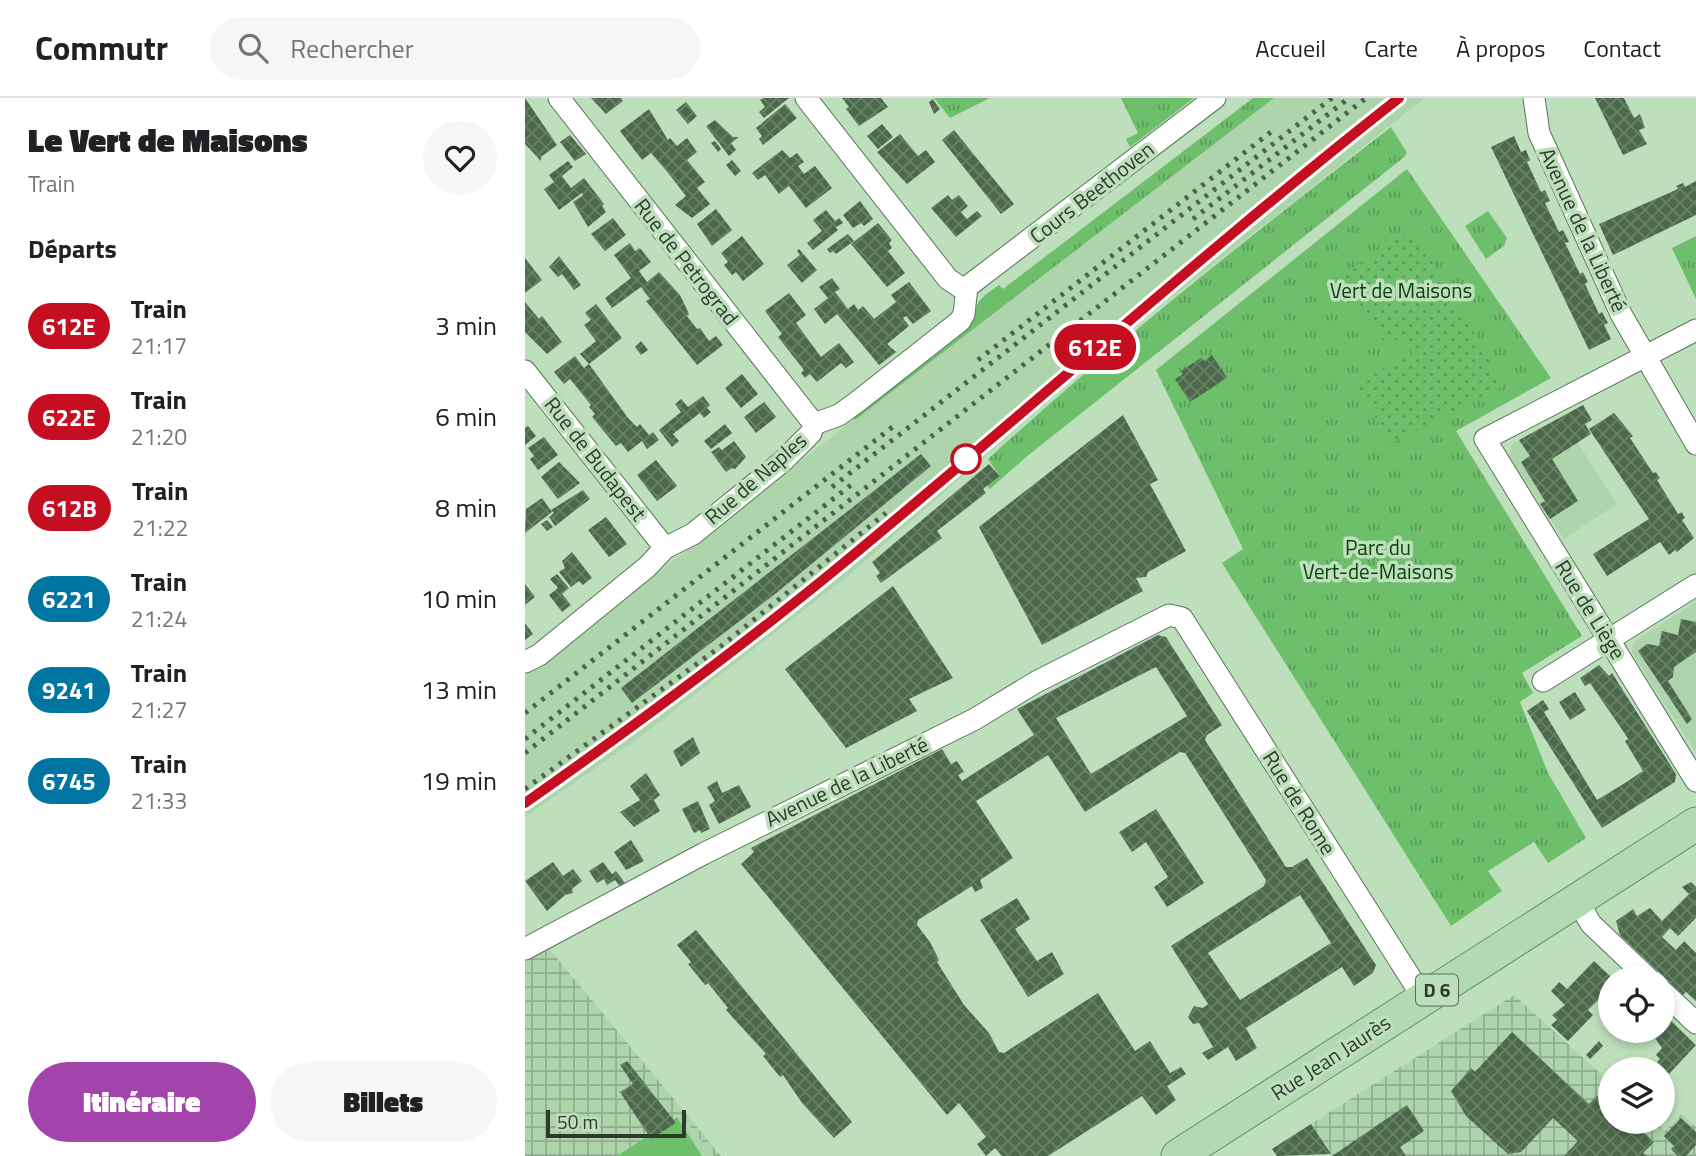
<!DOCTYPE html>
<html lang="fr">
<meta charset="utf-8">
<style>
:root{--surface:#fff;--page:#f6f6f6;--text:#202124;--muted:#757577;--line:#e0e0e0;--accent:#a244ac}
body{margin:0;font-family:"Titillium Web",sans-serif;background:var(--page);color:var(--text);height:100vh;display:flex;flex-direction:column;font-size:26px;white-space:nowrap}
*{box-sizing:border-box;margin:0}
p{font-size:23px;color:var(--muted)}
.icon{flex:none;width:38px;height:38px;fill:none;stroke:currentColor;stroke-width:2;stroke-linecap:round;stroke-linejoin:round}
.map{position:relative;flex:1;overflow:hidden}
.drawer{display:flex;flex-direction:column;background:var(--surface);width:525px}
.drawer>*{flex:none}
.badge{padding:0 14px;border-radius:23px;font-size:24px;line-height:46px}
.buttons{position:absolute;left:1073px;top:868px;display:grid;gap:14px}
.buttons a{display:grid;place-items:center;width:77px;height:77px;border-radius:50%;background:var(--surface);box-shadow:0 4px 10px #0003;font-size:35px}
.scale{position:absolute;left:21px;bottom:18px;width:140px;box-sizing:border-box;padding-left:7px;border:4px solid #2d3a2d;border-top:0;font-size:19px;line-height:24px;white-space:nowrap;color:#2d3a2d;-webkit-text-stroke:5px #bedfbc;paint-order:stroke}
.map>.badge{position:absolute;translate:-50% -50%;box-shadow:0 0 0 4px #fff}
h2{padding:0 28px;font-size:26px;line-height:63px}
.round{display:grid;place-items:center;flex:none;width:74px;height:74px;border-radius:37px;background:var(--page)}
.headline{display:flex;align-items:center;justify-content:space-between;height:119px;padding:0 28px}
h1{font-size:33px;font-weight:800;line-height:52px}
.cta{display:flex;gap:14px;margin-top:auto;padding:14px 28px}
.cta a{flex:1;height:80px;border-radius:42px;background:var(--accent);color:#fff;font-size:28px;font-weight:800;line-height:80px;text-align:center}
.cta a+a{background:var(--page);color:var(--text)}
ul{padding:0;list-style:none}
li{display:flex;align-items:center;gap:21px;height:91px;padding:0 28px}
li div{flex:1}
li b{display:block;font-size:26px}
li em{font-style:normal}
li .badge{min-width:77px;font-weight:700;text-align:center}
header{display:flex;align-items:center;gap:42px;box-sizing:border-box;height:98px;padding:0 35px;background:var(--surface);border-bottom:2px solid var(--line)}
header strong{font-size:33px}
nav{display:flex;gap:38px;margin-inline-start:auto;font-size:24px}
.search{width:490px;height:63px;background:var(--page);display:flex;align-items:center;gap:18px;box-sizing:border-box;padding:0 24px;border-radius:38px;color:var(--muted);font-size:26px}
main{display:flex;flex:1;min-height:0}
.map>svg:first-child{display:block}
.built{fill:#aed4ab}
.industrial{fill:url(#industrial-grid)}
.grass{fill:url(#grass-tufts)}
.garden{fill:url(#garden-dots)}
.pitch{fill:#6ebf6c}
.building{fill:url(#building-cross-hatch);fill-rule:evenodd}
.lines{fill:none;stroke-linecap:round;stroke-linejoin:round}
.minor-casing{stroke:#577556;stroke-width:23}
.primary-casing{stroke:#629161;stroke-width:35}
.minor{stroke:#fff;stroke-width:21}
.primary{stroke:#b2d9b1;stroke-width:33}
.rail{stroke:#50624f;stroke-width:5;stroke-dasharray:3.5 7;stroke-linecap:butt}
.line-casing{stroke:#fff;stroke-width:16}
.line{stroke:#c50e1f;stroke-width:10}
.stop-dot{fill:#fff;stroke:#c50e1f;stroke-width:3.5}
.labels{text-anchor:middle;stroke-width:7;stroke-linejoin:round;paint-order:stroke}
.shield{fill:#bedfbc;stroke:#586c58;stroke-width:2}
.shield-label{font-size:19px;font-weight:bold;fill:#2d3a2d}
.street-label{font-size:21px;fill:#2d3a2d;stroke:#bedfbc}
.park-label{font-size:21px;fill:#0a450e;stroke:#bedfbc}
</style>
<header>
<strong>Commutr</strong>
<div class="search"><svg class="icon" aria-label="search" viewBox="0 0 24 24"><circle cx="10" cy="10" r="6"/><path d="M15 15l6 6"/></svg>Rechercher</div>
<nav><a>Accueil</a><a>Carte</a><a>À propos</a><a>Contact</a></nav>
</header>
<main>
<section class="drawer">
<div class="headline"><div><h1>Le Vert de Maisons</h1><p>Train</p></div><a class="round"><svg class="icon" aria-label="heart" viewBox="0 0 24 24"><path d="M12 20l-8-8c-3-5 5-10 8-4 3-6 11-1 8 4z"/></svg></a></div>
<h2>Départs</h2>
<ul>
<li><span class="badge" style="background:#c50e1f;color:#fff">612E</span><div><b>Train</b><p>21:17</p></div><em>3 min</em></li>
<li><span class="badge" style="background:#c50e1f;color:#fff">622E</span><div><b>Train</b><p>21:20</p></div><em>6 min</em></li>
<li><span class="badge" style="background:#c50e1f;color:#fff">612B</span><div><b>Train</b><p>21:22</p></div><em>8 min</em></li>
<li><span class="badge" style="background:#0075a1;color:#fff">6221</span><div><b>Train</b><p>21:24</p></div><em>10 min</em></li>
<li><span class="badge" style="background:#0075a1;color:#fff">9241</span><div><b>Train</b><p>21:27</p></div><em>13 min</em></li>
<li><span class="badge" style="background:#0075a1;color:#fff">6745</span><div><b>Train</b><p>21:33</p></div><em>19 min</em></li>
</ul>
<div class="cta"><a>Itinéraire</a><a>Billets</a></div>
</section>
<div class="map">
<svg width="1171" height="1058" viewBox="0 0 1171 1058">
<defs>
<pattern id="industrial-grid" width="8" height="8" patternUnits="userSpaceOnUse" patternTransform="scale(1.75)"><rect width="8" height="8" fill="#aed4ab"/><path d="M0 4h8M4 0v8" fill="none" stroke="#8ead8c"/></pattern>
<pattern id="grass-tufts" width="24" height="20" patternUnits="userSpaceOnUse" patternTransform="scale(1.75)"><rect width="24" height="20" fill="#6ebf6c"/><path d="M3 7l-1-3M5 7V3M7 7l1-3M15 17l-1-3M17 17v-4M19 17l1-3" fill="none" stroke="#5b9c59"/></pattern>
<pattern id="garden-dots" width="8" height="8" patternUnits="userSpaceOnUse" patternTransform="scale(1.75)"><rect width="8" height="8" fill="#6ebf6c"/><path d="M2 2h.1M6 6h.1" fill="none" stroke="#5b9c59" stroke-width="1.8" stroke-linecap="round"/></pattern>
<pattern id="building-cross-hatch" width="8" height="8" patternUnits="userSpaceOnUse" patternTransform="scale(1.75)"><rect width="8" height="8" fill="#4c6a4b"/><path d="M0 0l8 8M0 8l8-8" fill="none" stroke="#698068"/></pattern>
</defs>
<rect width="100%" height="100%" fill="#bedfbc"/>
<path class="built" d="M749,0H900L604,233L323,478L111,642L0,719V578L450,227Z
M1050,311L1052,344L1092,406L1039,441L984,359L987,346Z
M1171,504V655L1107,555L1109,544Z
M161,1024L189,1058H107Z"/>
<path class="industrial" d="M21,847L196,1058H189L161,1024L107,1058H0V853Z
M989,897L1085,984V1024H1129L1140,1033L1157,1016L1171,1029V1058H807L786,1026Z"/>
<path class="grass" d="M409,0H465L425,20Z
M596,0H669L605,49L601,41L613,35Z
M728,0H749L330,322L327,318L448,218C453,200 460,197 474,187L478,191Z
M866,29L882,55L878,60L501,359L465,391L462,388L475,378L463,361C592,243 728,136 866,29Z
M882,71L1026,280L931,333L1057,538L997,575L1008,595L995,604L1023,675L1061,740L1023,765L1009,744L963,773L977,793L926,828L697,465L718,451L631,272Z
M963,113L982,140L979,148L961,161L940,128Z
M1171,138V201L1147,150Z"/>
<path class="garden" d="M887,132L933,206L978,288L865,346L831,283L887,256L882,236L862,248L816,177Z"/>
<path class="pitch" d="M152,1019L177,1058H92Z"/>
<path class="building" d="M0,0L32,47L16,59V63L0,46Z
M66,0H96L98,3L81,16Z
M238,0H264L239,20L234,14L240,9L235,2Z
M317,0H356L363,9L334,28L321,11L324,9Z
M1070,0H1099L1109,20L1115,16L1120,30L1114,32L1122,46L1098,57Z
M408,1L415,11L409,16L404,4Z
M161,4L172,18L163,26L151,12Z
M260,6L272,20L238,47L234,41L237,38L231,30Z
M124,11L143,42L145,40L152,48L162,40L172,54L162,62L180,84L172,90L185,106L167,120L150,107L161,98L144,76L126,55L117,62L95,33Z
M190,22L208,39H214L206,45L211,52L204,58L181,28Z
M357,26L368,39L353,51L342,38Z
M429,32L489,106L476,116L417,42Z
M375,36L393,58L401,52L410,64L382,86L352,54Z
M45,37L61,56L50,63L35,44Z
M989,38L996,54L1001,52L1005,62L1002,64L1016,94L1020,92L1025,103L1020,105L1034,134L1038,132L1044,144L1040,145L1055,176L1058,174L1063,184L1060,186L1074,216L1077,214L1083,225L1079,227L1086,241L1064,252L966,49Z
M190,43L196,51L193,54L186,45Z
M257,52L265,60L272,55L279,64L273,68L279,76L290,68L307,90L281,110L264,88L254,96L240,77L233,82L227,75Z
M207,62L216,73L210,78L201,67Z
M43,63L48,69L37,78L46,90L59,80L79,106L77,108L81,114L63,129L48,104L58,97L57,95L34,112L19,91L29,84L24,77Z
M1171,83V117L1088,157L1074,126L1153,91L1151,88L1158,85L1160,89Z
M423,97L427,102L434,97L443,108L436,114L442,121L452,113L457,118L431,139L406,110Z
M335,103L348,121L339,128L336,125L328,130L318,117Z
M191,111L207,132L187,148L172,126Z
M301,112L310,123L314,120L318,125L311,129L313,132L288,152L282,145L297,133L288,122Z
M88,120L101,137L80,153L66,136Z
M353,125L367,142L364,145L367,150L363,153L380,175L362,189L326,146Z
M323,136L329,143L311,156L308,153L305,155L302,151Z
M217,138L239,166L218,183L211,174L207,177L199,167L203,164L196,155Z
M105,145L110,153L115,150L126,164L114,173L122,184L134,174L155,197L164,216L162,218L172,231L175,230L184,243L191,238L198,247L172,267L121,203L125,201L116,189L87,210L80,200L106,180L89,157Z
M274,151L292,172L277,185L262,167L275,157L272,153Z
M34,158L56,187L49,192L37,176L33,179L24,169Z
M0,160L17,182L0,195Z
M307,180L315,191L310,194L323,211L329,206L333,212L338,208L349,221L371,204L366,197L384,184L406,213L388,226L381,218L378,220L384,228L362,246L371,254L354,267L312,216L300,226L289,211L303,200L294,189Z
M264,195L281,217L271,225L296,259L314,245L329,264L321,270L316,265L292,284L285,276L280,280L276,275L279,272L253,239L257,236L240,213Z
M0,204L14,221L17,218L37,244L22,256L0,234Z
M71,206L97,240L64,266L103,320L112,329L115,326L124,337L128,334L134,342L122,351L117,343L103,354L96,345L91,348L67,319L70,316L64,309L66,307L45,281L39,286L29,274L50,258L59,270L64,266L55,256L71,243L59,227L66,222L60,215Z
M116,243L123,252L116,257L110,249Z
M687,257L702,280L665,304L650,281L658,276L656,273L676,260L680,263Z
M217,276L233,296L216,310L200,290Z
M178,298L185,307L182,310L186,314L179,320L175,315L148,336L154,343L147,349L134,332L156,314L150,306L156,301L163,309Z
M239,304L251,319L231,335L219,319Z
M1058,307L1067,322L1060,326L1066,336L1027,361L1053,403L1025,421L1015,406L1020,403L996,364L1005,358L994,342Z
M1089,315L1108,338L1105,340L1128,375L1131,374L1135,380L1132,382L1153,416L1157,414L1160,420L1157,422L1169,440L1152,454L1150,452L1144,457L1135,444L1082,478L1068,456L1124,421L1064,331Z
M598,317L633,382L625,386L661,453L623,474L621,479L611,480L618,493L517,547L454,429Z
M200,326L207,335L186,351L179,343Z
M3,328L11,338L0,347V330Z
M19,339L33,357L13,372L5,361L9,358L3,350Z
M209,343L221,359L210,371L207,370L201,374L186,354L194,349L197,352Z
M396,356L406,368L250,496L107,605L96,590Z
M131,362L152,388L132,403L112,377Z
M34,364L55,385L33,401L16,379Z
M464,366L475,378L458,391L461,395L412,433L417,440L356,485L351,478L355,475L347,464Z
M58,392L65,401L30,428L24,419L29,415L26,412Z
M17,400L27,414L0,435L1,411Z
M81,419L102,446L84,459L63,432Z
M22,422L28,429L22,433L16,426Z
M47,454L67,480L58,487L54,483L46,489L34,474L40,470L37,463Z
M32,476L44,490L37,496L46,507L37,514L24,497L33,490L25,481Z
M0,486L10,499L0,507Z
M368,488L428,580L384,601L392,613L321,650L260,571Z
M1156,521L1171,524V554L1149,569L1148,579L1143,583L1167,621L1162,626L1113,553L1122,546L1134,548L1137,533L1153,537Z
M0,525L8,536L0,542Z
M633,537L641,539L697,627L682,637L680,642L761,769H767L782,760L851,867L848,875L829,888L817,869L721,930L732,950L711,963L703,949L683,962L677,955L688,949L674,925L668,926L663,919L669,908L678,910L683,906L646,848L739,788L741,782L660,655L655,654L560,714L523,657L451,703L488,760L455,782L458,790L450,794L447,788L393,822L392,827L405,844L414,862L412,864L439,907L464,935L474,954L479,955L573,895L610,953L625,943L645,975L656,969L661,976L642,988L651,1002L631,1017L617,998L523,1058H477L470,1050L461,1058L452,1046L461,1039L434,1005L422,1017L216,766L229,754L226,750L417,651L426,666L432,663L439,674L433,677L437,683L509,637L492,611ZM631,569L662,618L566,676L531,620ZM775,797L806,845L715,902L683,855Z
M1074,567L1084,578L1087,575L1151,676L1150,684L1077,730L1002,613L1018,602L1024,611L1019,614L1072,702L1100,685L1118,673L1100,643L1103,641L1098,633L1065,585L1060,588L1055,580Z
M1050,594L1061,612L1045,622L1034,604Z
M168,639L175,655L156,669L148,653Z
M121,675L135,697L129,702L135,713L109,729L95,714L115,702L105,688Z
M192,683L197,695L214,687L226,709L194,726L184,707L190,703L182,689Z
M173,703L185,731L176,735L175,732L169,735L157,711Z
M631,711L679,785L642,809L629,789L643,779L621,744L607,754L594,734Z
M106,742L119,763L101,772L89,754Z
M28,764L38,778L48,771L57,783L47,791L48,795L40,797L22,813L0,783Z
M78,764L87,776L91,773L100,785L95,788L90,782L82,787L79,781L72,785L64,773Z
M1166,784L1171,789V820L1153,838L1145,830L1137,839L1151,852L1159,843L1171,855V903L1161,894L1158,897L1095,837L1091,823L1108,811L1112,818L1125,810L1137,823L1164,796L1157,789Z
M492,800L505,821L490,831L512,863L527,854L539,876L503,899L455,822Z
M171,832L327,1024L309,1040L277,1005L258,977L255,979L238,958L241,956L201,912L203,910L183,885L180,887L163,866L166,864L152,847Z
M1069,863L1086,879L1085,890L1079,901L1075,900L1063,912L1068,917L1043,943L1026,927L1032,922L1027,917L1040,907L1026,893L1034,884L1042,891Z
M1138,915L1171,947L1144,976L1132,964L1135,961L1131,957L1137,950L1125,933H1138Z
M987,934L1064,1006L1076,994L1085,1002V1024H1108L1129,1044L1118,1055L1122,1058H1039L1053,1043L1028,1020L996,1054L983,1056L941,1018L926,993L946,970L950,974Z
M1074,943L1078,948L1065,961L1061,957Z
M102,963L151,1025L126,1041L95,994L108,986L95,967Z
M882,1007L899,1033L875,1049L881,1058H807Z
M1156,1020L1171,1034V1047L1161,1058H1153L1146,1051L1149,1048L1139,1038Z
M786,1026L806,1056L752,1058L747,1051Z"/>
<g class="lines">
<g class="minor-casing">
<path id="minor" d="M34,0L289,326
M281,0L423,181L435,189H442
M1009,0L1014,35L1096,216L1171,346
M442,189L690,0
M1171,232L960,341L1171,683
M0,273L140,450
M0,564L14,557L122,469L140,450L168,436L258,363L286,335L289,326L314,317L332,304L435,223L439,216L442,189
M1018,583L1171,487
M1052,802L1066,826L1123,880
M0,851L178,756L450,621L511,584L644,517L657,520L899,901
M1138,894L1171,925"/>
</g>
<g class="primary-casing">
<path id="primary" d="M653,1058L1171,726"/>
</g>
<use href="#minor" class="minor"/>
<use href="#primary" class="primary"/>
<path class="rail" d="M668,121L824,0
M453,262L751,30
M307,389L807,0
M0,615L370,327
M0,641L326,387
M0,655L841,0
M0,691L195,549L361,415
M0,705C108,629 214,551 316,467C503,313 683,150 874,0"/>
</g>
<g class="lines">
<g class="line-casing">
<path id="line" d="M0,705C108,629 214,551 316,467C503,313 683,150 874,0"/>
</g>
<use href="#line" class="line"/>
</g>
<circle class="stop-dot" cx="441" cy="361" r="14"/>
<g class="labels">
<rect class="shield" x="891" y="876.5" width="42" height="31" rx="5"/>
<g class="shield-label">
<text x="912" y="899">D 6</text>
</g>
<g class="street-label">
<text transform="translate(567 95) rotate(-38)" y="7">Cours Beethoven</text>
<text transform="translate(1058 132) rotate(65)" y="7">Avenue de la Liberté</text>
<text transform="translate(161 164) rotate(52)" y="7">Rue de Petrograd</text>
<text transform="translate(70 361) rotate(52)" y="7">Rue de Budapest</text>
<text transform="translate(231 381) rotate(-41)" y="7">Rue de Naples</text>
<text transform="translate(1065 512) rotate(58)" y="7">Rue de Liège</text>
<text transform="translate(322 684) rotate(-26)" y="7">Avenue de la Liberté</text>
<text transform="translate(774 705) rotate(58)" y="7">Rue de Rome</text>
<text transform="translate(806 960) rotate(-33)" y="7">Rue Jean Jaurès</text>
</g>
<g class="park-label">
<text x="876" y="200">Vert de Maisons</text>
<text x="853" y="457">Parc du<tspan x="853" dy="24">Vert-de-Maisons</tspan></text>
</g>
</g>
</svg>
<div class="buttons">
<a><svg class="icon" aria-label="locate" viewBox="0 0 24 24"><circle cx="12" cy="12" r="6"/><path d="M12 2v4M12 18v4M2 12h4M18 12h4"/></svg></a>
<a><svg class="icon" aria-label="layers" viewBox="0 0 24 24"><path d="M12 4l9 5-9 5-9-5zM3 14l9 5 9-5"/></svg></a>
</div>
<div class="scale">50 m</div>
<b class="badge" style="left:570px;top:249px;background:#c50e1f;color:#fff">612E</b>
</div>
</main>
